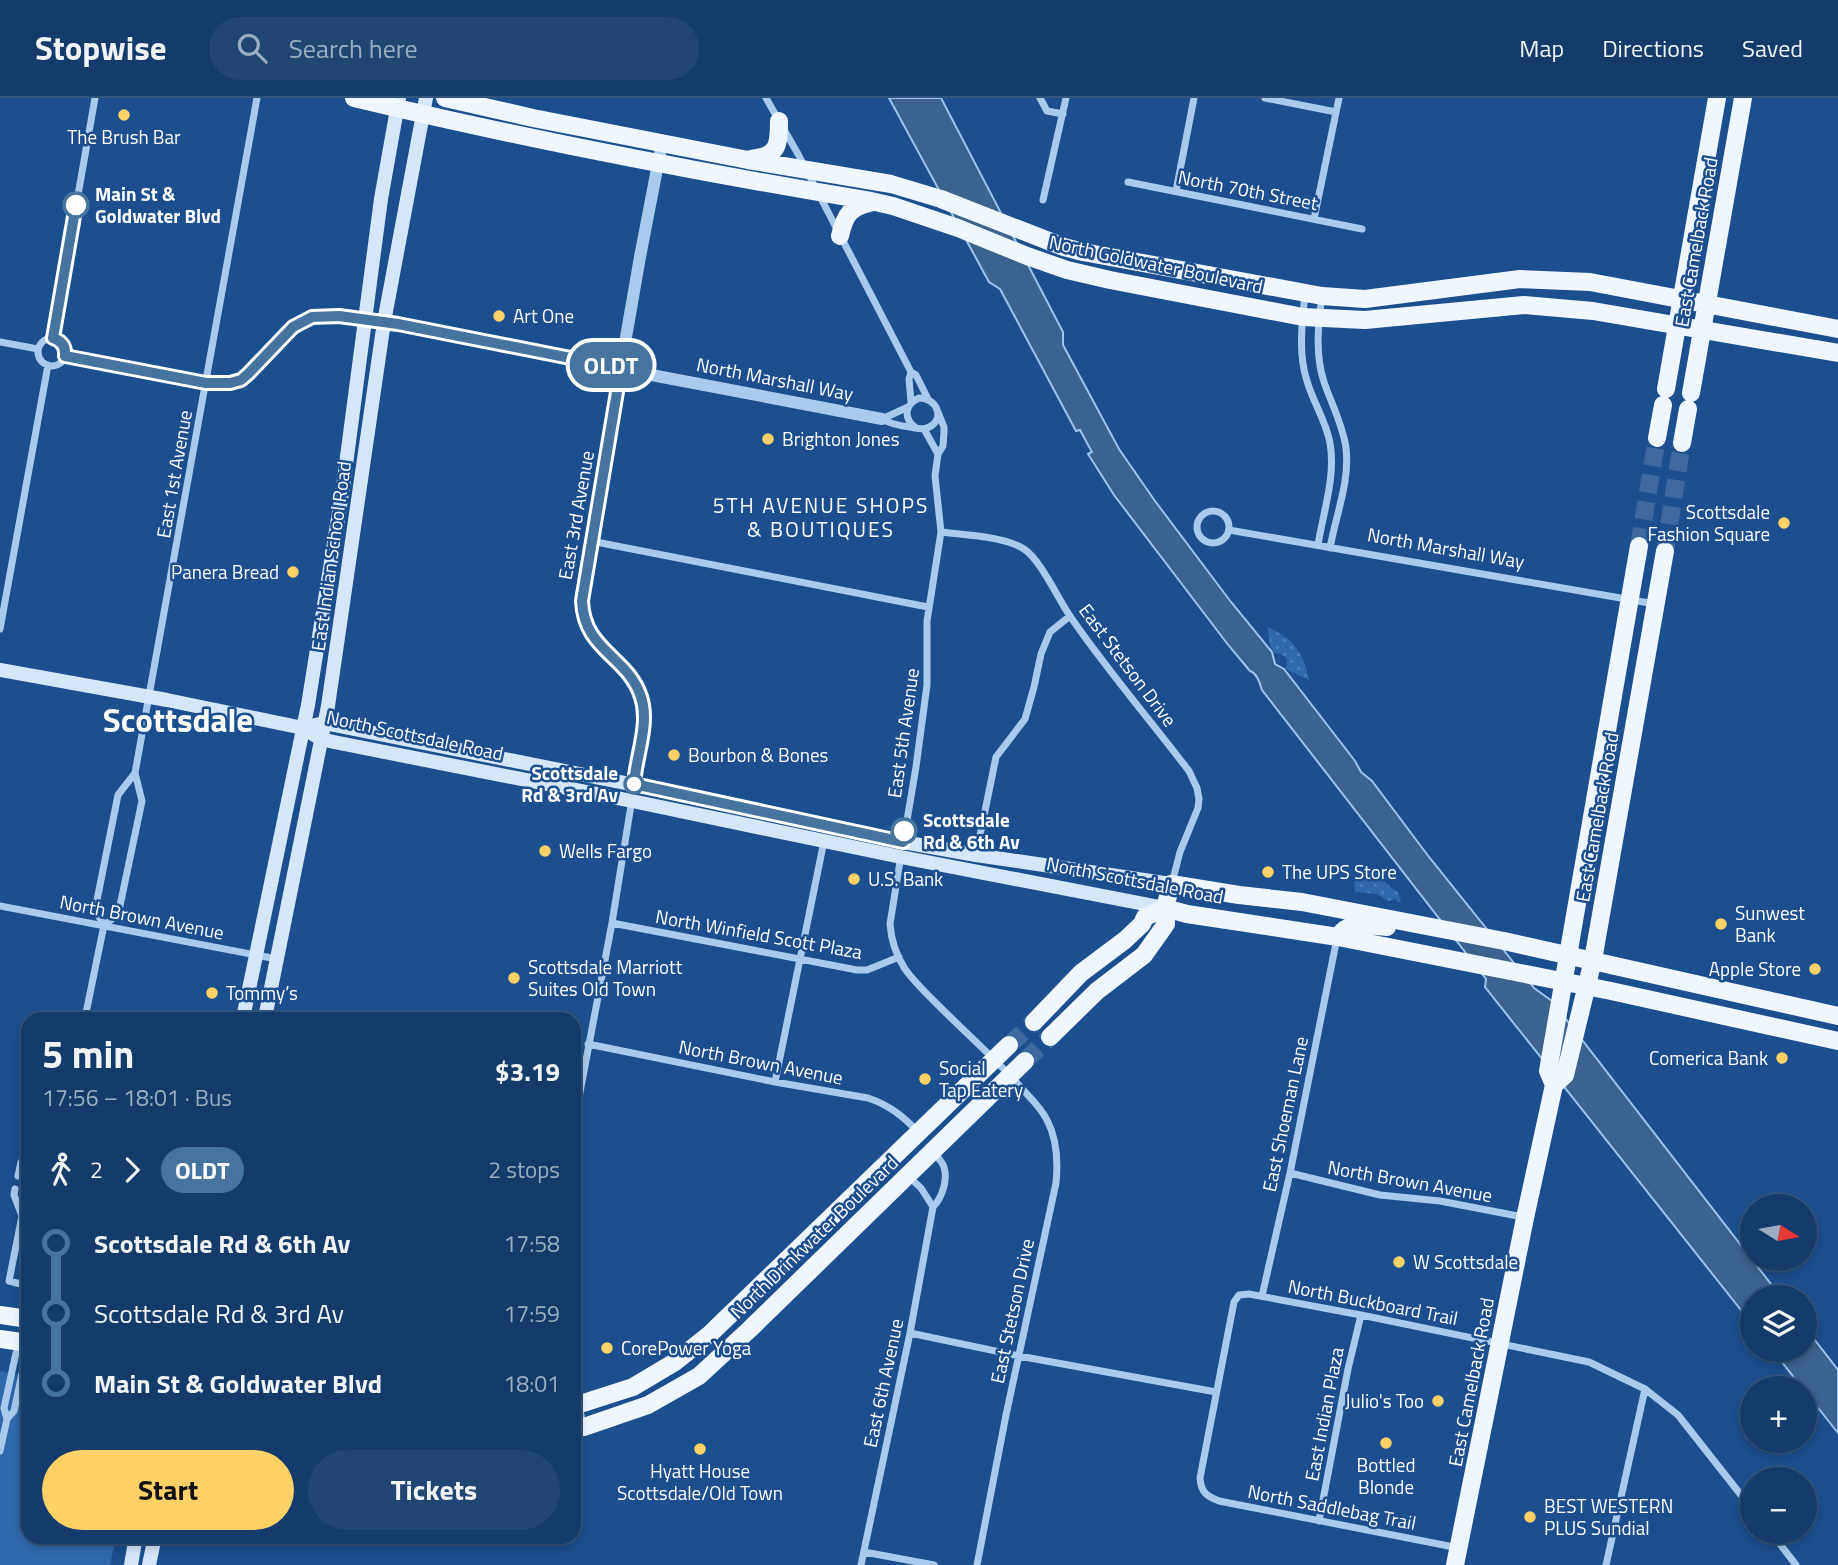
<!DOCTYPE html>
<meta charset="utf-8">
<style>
:root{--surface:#143b6b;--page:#214673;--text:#f1f3f6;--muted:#9dadc1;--line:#33557e;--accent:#ffd166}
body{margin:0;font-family:"Titillium Web",sans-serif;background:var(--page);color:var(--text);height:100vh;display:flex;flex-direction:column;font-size:26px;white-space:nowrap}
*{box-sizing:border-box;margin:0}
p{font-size:23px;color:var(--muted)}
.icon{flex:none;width:38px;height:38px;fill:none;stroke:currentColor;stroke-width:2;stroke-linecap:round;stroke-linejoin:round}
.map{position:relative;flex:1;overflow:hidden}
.sheet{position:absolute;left:21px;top:914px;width:560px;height:532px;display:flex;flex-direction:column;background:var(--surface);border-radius:21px;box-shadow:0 4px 10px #0003,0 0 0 2px var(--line)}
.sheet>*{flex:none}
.badge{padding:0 14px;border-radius:23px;font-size:24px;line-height:46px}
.needle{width:46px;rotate:101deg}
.controls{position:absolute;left:1740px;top:1096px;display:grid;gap:14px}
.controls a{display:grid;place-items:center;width:77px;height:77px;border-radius:50%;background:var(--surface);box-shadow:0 4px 10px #0003,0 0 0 2px var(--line);font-size:35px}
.map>.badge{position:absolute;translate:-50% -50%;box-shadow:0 0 0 4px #fff}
.legs{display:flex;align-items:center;gap:10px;height:77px;padding:0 21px;font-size:23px}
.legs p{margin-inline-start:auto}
.summary{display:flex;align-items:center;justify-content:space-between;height:119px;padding:0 21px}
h1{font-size:38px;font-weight:700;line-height:52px}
.action{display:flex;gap:14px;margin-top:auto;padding:14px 21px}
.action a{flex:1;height:80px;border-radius:42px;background:var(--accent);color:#111;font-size:28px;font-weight:700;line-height:80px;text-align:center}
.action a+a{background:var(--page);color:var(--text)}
ul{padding:0 21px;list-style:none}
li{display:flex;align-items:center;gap:24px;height:70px;font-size:26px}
li i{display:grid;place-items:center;width:10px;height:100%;margin:0 9px;background:currentColor}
li i::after{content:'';width:18px;height:18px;margin:-9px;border:5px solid;border-radius:50%;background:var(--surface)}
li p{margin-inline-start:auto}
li:first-child i{background:linear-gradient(#0000 50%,currentColor 0)}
li:last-child i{background:linear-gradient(currentColor 50%,#0000 0)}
header{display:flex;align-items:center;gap:42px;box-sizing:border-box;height:98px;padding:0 35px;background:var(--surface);border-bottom:2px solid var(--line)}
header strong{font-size:33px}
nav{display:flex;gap:38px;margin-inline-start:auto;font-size:24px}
.search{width:490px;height:63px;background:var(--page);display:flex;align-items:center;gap:18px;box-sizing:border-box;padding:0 24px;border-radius:38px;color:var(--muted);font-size:26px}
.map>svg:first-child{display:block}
.grass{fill:url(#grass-dots)}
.park{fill:#2e69ad}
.water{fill:#3c6290;stroke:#9cc4f0;stroke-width:2}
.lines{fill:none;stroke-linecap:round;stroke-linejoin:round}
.primary-tunnel{stroke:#3d69a0;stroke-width:18;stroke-dasharray:18 9;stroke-linecap:butt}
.minor{stroke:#a9c9ee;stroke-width:7}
.tertiary{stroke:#a9c9ee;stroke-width:12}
.secondary{stroke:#d6e6fa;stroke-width:14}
.primary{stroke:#f0f6ff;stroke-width:18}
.line-1-casing{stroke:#fff;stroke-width:16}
.line-1{stroke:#46739f;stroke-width:10}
.poi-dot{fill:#ffd166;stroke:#1b4f8f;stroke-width:2.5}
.stop-1-dot{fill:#fff;stroke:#46739f;stroke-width:3.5}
.labels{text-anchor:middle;stroke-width:5;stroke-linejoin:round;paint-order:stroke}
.poi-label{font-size:19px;fill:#fff;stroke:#1b4f8f;text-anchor:start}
.street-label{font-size:19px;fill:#fff;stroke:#1b4f8f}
.stop-label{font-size:19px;font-weight:bold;fill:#fff;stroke:#1b4f8f;text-anchor:start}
.neighbourhood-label{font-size:21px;letter-spacing:2px;fill:#fff;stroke:#1b4f8f}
.town-label{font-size:33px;font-weight:bold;fill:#fff;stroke:#1b4f8f}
</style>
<header>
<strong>Stopwise</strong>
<div class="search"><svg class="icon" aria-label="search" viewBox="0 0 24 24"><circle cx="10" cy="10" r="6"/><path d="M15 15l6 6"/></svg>Search here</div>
<nav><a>Map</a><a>Directions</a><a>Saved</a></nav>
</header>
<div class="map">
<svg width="1838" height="1467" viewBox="0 0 1838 1467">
<defs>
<pattern id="grass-dots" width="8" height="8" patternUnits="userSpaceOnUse" patternTransform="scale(1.75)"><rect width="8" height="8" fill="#2e69ad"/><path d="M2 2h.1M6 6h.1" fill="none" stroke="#4d80b9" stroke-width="1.8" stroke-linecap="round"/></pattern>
</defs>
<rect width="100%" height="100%" fill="#1b4f8f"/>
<path class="grass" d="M1268,529C1295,542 1303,553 1309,582L1286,571L1287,561L1281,556L1274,555C1269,547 1268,538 1268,529Z
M1368,775C1382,776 1386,788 1398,794L1401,805L1396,803L1397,802L1396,801L1388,803L1377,796L1355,794L1354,779Z"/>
<path class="park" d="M28,1268V1438L116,1439L110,1467H0V1273L25,1278Z"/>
<path class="water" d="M889,0H941L1063,234V247L1119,351L1155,403L1231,504L1272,554L1275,566L1284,571L1355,663L1361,674L1372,683L1429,759L1534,890L1552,903L1781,1199H1752V1226L1485,889L1486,881L1262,592C1260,585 1257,575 1250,573L1229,548L1114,397L1088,356L1092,354L1080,332L1076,333L1000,191L989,184Z
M1804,1228L1838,1272V1335L1804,1292V1290H1802L1772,1251H1804Z"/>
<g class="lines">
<path class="primary-tunnel" d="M1639,448L1657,340
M1665,453L1682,345
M1009,947L1034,924
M1025,963L1050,939"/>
<path class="minor" d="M766,0L798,56L911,274L916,277L928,301
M1040,0L1047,13L1063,16
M1265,0L1336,14
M1128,84L1362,131
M1176,93L1194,0
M1043,102L1066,0
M1314,121L1339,0
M1305,196C1302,225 1298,256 1307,283C1313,304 1326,323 1330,345C1336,378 1323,415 1318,447
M1322,198C1318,226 1315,257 1324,284C1331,305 1343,327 1346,350C1350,384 1336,416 1330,450
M53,240L95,0
M38 254a14 14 0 1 1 28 0a14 14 0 1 1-28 0Z
M0,244L38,251
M911,274L909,281L911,304
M882,321C891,326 900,328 910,329C916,330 922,332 927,330C946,323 938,300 919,300C905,306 903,320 915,329
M882,321L908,309
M924,331L938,356
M1197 429a16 16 0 1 1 32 0a16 16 0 1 1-32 0Z
M1229,432L1655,506
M941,434C964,437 1004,438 1024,451C1041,462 1059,503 1072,521C1108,573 1150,622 1189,673L1197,690L1199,701L1198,710L1180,754L1172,785
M591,443L928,509
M0,531L48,267
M903,746L916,669L927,587V523L941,434L935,378L938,356L943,348L944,334V329L938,314
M901,757L890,826C891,841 896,857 905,871C915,885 929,898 941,910C966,935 993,959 1017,985C1027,997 1040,1008 1047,1022C1057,1041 1058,1065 1056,1085L1006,1317L977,1467
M976,757L996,659L1025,621L1034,589L1041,556L1050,534L1070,518
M0,808L277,861
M612,825L857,872H867L899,859
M104,827L118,817L142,703L135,675L257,0
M85,920L104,827L95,812L118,697L135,675
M103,920H108
M588,946L775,984L868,1000C889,1007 903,1018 918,1034
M775,984L824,743
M574,1026L612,825L632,701
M1290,1075L1380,1097L1440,1103L1523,1119
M18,1078L21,1064L28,1056
M908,1078L921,1090L933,1109
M15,1091L14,1097L22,1118
M28,1110L22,1118L9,1183L28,1188
M1262,1198L1290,1075L1337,840
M910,1235L1019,1258L1216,1294
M574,1284L583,1327
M7,1321L4,1310L16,1255L23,1245
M0,1353L7,1321L14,1313L26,1257L23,1245L28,1212
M1319,1423L1348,1271L1361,1217
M1770,1433L1796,1467
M1459,1450L1219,1403C1206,1398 1201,1394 1200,1380L1234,1204L1239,1197L1249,1196L1361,1217L1589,1264L1645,1291L1678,1317L1752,1411
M864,1454L934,1467
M861,1467L910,1235L933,1109C942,1100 948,1082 944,1069C942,1063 937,1059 933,1054
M1606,1467L1645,1291"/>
<path class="tertiary" d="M65,258L206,285H230L241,282L248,276L293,229L311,219L339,218L398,226L464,238L605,266L641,275L882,321
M634,686C636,659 649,628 642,601C633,571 603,559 589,534C583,522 582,509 581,497L640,159L662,45"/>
<path class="secondary" d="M0,572L167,602L303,630L321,641L334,644L632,703L901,759L1165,810
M315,627L324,625L650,690L903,744L976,757L1171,786
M243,920L308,607L343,389L381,101L399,0
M265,920L328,608L384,224L426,0
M131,1467L136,1438
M149,1467L155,1438"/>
<path class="primary" d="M354,0C525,41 697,74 871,103L893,108L958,130L1027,158L1067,172L1110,182L1303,219L1365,222L1524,207L1593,213L1838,255
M445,0L533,20L748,62L891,86L941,101L1064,149L1083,154L1322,198L1365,201L1520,181L1590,184L1838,231
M751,61C778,58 779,48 779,23
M840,138C845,116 850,109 873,104
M1666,291L1717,0
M1691,295L1743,0
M1657,340L1663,307
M1682,345L1688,311
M1165,810L1187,816L1338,839L1611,893L1838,943
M1338,839C1349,821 1368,828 1387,829
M1034,924L1081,875L1125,842L1142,826L1145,819L1165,810
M1050,939L1097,893L1144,857L1166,826L1165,810L1171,786L1239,797L1302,804L1504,843L1838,918
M1554,987L1548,973L1639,448
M0,1217L28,1221
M0,1241L28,1245
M574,1308L633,1289L675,1264L710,1236L1009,947
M574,1330L584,1329L648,1307L699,1278L750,1231L1025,963
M1455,1467L1525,1120L1554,987L1565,977L1593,862L1665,453"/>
</g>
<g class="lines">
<g class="line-1-casing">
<path id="line-1" d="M76,107L53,240C62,243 66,249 65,258L206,285H230L241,282L248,276L293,229L312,219L339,218L398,226L621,270L582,503C584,553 628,558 641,599C650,626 636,658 634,686L903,744L904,733"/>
</g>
<use href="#line-1" class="line-1"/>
</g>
<g class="poi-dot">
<circle cx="124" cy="17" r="7"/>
<circle cx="499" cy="218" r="7"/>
<circle cx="768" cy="341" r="7"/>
<circle cx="1784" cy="425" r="7"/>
<circle cx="293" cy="474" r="7"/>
<circle cx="674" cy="657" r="7"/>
<circle cx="545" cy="753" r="7"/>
<circle cx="1268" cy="774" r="7"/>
<circle cx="854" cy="781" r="7"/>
<circle cx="1721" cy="826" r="7"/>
<circle cx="1815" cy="871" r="7"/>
<circle cx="514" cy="880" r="7"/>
<circle cx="212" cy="895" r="7"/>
<circle cx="1782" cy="960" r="7"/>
<circle cx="925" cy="981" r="7"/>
<circle cx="1399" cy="1164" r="7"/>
<circle cx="607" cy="1250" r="7"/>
<circle cx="1438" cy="1303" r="7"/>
<circle cx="1386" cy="1345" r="7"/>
<circle cx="700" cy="1351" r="7"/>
<circle cx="1530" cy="1419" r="7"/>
</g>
<g class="stop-1-dot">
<circle cx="76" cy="107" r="12"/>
<circle cx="634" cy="686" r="9"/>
<circle cx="904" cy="733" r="12"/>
</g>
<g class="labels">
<g class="poi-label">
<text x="124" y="46" text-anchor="middle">The Brush Bar</text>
<text x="513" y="225">Art One</text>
<text x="782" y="348">Brighton Jones</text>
<text x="1770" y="421" text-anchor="end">Scottsdale<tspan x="1770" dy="22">Fashion Square</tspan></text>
<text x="279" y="481" text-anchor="end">Panera Bread</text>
<text x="688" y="664">Bourbon &amp; Bones</text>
<text x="559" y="760">Wells Fargo</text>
<text x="1282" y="781">The UPS Store</text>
<text x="868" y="788">U.S. Bank</text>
<text x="1735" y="822">Sunwest<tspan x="1735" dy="22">Bank</tspan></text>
<text x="528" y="876">Scottsdale Marriott<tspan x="528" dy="22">Suites Old Town</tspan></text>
<text x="1801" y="878" text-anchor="end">Apple Store</text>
<text x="226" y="902">Tommy’s</text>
<text x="1768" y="967" text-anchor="end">Comerica Bank</text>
<text x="939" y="977">Social<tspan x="939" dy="22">Tap Eatery</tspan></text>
<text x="1413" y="1171">W Scottsdale</text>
<text x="621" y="1257">CorePower Yoga</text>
<text x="1424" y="1310" text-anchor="end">Julio's Too</text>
<text x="1386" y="1374" text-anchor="middle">Bottled<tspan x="1386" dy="22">Blonde</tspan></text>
<text x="700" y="1380" text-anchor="middle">Hyatt House<tspan x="700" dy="22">Scottsdale/Old Town</tspan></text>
<text x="1544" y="1415">BEST WESTERN<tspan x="1544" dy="22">PLUS Sundial</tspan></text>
</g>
<g class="street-label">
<text transform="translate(1248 92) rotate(11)" y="7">North 70th Street</text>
<text transform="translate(1696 144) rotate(-80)" y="7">East Camelback Road</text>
<text transform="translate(1156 166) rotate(12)" y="7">North Goldwater Boulevard</text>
<text transform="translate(775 281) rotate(11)" y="7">North Marshall Way</text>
<text transform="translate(174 376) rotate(-80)" y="7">East 1st Avenue</text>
<text transform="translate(576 417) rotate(-80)" y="7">East 3rd Avenue</text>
<text transform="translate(1446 450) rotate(10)" y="7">North Marshall Way</text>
<text transform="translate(331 458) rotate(-82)" y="7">East Indian School Road</text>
<text transform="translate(1128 567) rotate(53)" y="7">East Stetson Drive</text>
<text transform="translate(903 635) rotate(-82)" y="7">East 5th Avenue</text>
<text transform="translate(415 637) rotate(12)" y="7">North Scottsdale Road</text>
<text transform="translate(1597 719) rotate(-80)" y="7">East Camelback Road</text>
<text transform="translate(1135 782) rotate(11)" y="7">North Scottsdale Road</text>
<text transform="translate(142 819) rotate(11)" y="7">North Brown Avenue</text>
<text transform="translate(759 836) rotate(10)" y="7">North Winfield Scott Plaza</text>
<text transform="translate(761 964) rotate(11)" y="7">North Brown Avenue</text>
<text transform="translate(1285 1016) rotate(-78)" y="7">East Shoeman Lane</text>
<text transform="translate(1410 1083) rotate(10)" y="7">North Brown Avenue</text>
<text transform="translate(814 1139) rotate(-44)" y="7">North Drinkwater Boulevard</text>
<text transform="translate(1373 1204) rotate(11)" y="7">North Buckboard Trail</text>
<text transform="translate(1012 1213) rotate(-78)" y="7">East Stetson Drive</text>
<text transform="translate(1471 1284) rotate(-79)" y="7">East Camelback Road</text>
<text transform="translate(883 1285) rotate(-78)" y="7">East 6th Avenue</text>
<text transform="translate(1324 1316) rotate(-79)" y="7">East Indian Plaza</text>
<text transform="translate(1332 1409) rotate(11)" y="7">North Saddlebag Trail</text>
</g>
<g class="stop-label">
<text x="95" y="103">Main St &amp;<tspan x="95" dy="22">Goldwater Blvd</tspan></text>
<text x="618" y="682" text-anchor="end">Scottsdale<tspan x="618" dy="22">Rd &amp; 3rd Av</tspan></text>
<text x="923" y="729">Scottsdale<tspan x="923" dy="22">Rd &amp; 6th Av</tspan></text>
</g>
<g class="neighbourhood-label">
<text x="821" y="415">5TH AVENUE SHOPS<tspan x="821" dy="24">&amp; BOUTIQUES</tspan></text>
</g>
<g class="town-label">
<text x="178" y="634">Scottsdale</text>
</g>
</g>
</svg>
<div class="controls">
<a><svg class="needle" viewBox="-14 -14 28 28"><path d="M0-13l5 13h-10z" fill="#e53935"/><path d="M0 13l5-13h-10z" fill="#9dadc1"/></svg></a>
<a><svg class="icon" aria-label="layers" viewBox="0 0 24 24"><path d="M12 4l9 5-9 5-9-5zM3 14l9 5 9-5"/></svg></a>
<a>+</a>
<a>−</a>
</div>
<b class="badge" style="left:611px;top:267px;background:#46739f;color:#fff">OLDT</b>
<section class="sheet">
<div class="summary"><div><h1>5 min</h1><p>17:56 – 18:01 · Bus</p></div><b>$3.19</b></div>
<div class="legs"><svg class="icon" aria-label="walk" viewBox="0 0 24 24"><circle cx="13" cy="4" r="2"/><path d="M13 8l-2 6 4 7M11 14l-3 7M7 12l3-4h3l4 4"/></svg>2<svg class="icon" aria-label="forward" viewBox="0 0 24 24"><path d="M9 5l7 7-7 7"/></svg><b class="badge" style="background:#46739f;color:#fff">OLDT</b><p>2 stops</p></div>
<ul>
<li><i style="color:#46739f"></i><b>Scottsdale Rd &amp; 6th Av</b><p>17:58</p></li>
<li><i style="color:#46739f"></i><span>Scottsdale Rd &amp; 3rd Av</span><p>17:59</p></li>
<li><i style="color:#46739f"></i><b>Main St &amp; Goldwater Blvd</b><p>18:01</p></li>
</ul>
<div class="action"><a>Start</a><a>Tickets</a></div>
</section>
</div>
